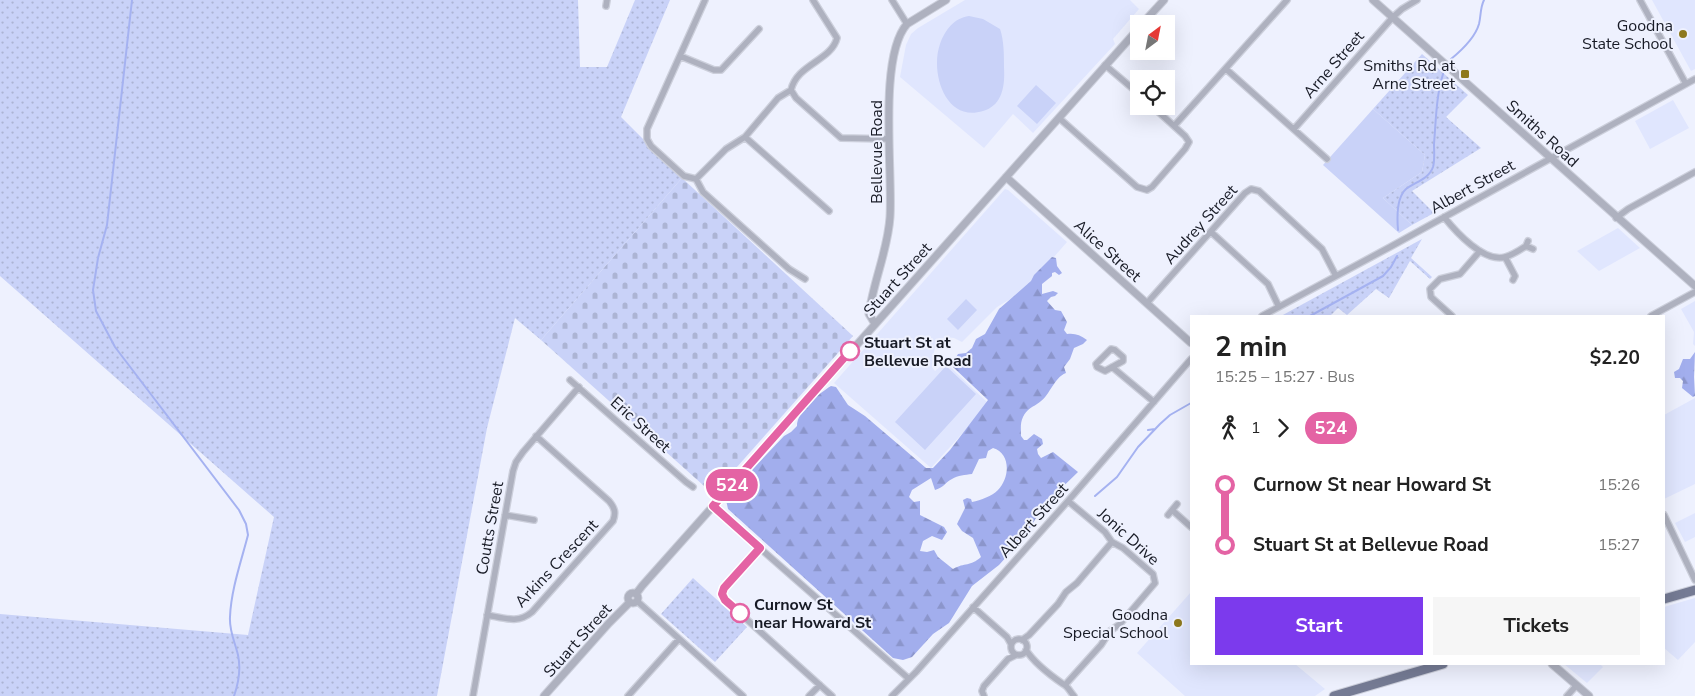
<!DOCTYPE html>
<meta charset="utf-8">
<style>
:root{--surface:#fff;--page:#f6f6f6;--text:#222;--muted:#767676;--accent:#7c3aed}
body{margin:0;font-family:"Nunito Sans",sans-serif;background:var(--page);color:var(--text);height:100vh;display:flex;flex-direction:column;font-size:19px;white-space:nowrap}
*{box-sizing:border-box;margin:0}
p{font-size:16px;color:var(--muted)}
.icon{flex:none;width:28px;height:28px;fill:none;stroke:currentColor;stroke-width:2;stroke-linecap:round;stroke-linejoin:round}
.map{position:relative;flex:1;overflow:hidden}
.sheet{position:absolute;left:1190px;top:315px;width:475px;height:350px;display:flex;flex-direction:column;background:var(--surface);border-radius:0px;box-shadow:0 5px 20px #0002}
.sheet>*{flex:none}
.badge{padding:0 10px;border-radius:16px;font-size:18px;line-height:32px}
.needle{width:32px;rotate:32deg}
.controls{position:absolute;left:1130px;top:15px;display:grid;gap:10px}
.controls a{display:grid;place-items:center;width:45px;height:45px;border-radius:0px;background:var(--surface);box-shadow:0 5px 20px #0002;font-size:25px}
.map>.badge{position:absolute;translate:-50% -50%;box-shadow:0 0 0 2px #fff}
.legs{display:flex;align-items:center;gap:8px;height:55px;padding:0 25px;font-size:16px}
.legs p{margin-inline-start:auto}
.overview{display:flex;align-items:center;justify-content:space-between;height:85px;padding:0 25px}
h1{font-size:28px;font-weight:700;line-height:38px}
.primary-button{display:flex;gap:10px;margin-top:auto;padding:10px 25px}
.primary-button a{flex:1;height:58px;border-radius:0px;background:var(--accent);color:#fff;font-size:20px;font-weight:700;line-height:58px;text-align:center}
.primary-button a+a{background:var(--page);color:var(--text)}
ul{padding:0 25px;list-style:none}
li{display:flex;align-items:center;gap:18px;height:60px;font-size:19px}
li i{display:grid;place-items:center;width:8px;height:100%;margin:0 6px;background:currentColor}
li i::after{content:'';width:12px;height:12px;margin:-6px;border:4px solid;border-radius:50%;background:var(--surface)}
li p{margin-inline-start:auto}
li:first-child i{background:linear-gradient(#0000 50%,currentColor 0)}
li:last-child i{background:linear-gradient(currentColor 50%,#0000 0)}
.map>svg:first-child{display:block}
.built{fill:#e0e6fe}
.green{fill:#c9d2f8}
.forest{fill:url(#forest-firs);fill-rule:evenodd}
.cemetery{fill:url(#cemetery-stones)}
.park{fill:url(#park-dots)}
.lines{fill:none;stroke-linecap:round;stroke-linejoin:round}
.stream{stroke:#a5b2f1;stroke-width:2}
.minor-casing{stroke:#cccfdb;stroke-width:8}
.tertiary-casing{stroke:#cccfdb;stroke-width:9}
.primary-casing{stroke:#cccfdb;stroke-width:11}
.minor{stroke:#aeb1bf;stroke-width:5.5}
.tertiary{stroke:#aeb1bf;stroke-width:7}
.primary{stroke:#757b94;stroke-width:9}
.line-1-casing{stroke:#fff;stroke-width:11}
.line-1{stroke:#e463a4;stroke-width:8}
.poi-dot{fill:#8e791e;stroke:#eef1fe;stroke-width:2}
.stop-1-dot{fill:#fff;stroke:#e463a4;stroke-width:2.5}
.labels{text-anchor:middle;stroke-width:4;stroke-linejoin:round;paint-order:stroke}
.poi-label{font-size:16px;fill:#171a25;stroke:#eef1fe;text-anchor:end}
.street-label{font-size:16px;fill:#171a25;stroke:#eef1fe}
.stop-label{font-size:16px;font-weight:bold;fill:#171a25;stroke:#eef1fe;text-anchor:start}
</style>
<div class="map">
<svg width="1695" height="696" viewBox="0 0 1695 696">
<defs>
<pattern id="forest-firs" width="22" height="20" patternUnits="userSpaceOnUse" patternTransform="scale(1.25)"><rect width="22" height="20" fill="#a2aeed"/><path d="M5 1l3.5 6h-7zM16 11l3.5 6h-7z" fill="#8b95cb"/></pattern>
<pattern id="cemetery-stones" width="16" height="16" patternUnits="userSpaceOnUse" patternTransform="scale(1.25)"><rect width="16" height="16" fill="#c9d2f8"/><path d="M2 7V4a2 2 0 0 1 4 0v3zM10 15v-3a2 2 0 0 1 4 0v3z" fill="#acb4d4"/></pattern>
<pattern id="park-dots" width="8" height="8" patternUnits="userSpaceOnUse" patternTransform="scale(1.25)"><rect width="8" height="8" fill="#c9d2f8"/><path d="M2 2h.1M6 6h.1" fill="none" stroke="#acb4d4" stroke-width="1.8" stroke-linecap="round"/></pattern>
</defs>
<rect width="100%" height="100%" fill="#eef1fe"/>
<path class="built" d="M965,0H1130L1139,9L1113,39L1115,44L1033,133L1013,114L984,148L900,77L906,45L911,34L918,28Z
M1652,0H1695V69L1691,71Z
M1673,100L1689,128L1650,149L1635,121Z
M1005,189L1008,190L1067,242L1025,290L997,307L962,342L954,338L945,337L938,341L935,346L932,367L935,371L945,362L989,404L931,468L834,383Z
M1618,228L1640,248L1599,271L1577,251Z
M1695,301V346L1693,344L1694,332L1681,309Z
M1695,398V484L1664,499V415Z
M1695,513V537L1685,542L1675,523Z
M1191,592V664H1295L1325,689L1315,696H1185L1137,653Z
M1695,598V642L1678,660L1664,648V607Z
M1564,664H1600L1603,667L1587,683Z"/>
<path class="green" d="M969,16L983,19L1000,29C1004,40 1004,55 1004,67C1005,85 1003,105 983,111C945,123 930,72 940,44C945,30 954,18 969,16Z
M1036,85L1056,103L1037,124L1017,106Z
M1373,109L1425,155L1422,172L1383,198L1412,225L1399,233L1323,165Z
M966,299L977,310L958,330L947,319Z
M946,366L976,394L925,450L895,422Z"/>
<path class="forest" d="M1052,257L1056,258L1057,266L1062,273L1059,275L1055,272L1052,273V276L1042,284V294L1053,291L1058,293L1055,296L1051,297L1047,301L1055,310L1061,311L1067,322L1064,330L1067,334C1075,333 1080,335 1087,340L1083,344L1074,348L1070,359L1064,367L1066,373C1053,378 1050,397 1037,404C1031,408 1027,409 1023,417C1020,423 1021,429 1021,436L1024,440H1027L1034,434L1042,439L1043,444L1037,449L1038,454L1041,458L1053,452L1078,472L1042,507L1027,534L999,565L972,586L949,623L933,634L912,657L903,660L893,658L728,509L726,500L732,491L784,436L791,432L797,426C797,411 818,394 831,386L836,387L848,405L865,416L926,468H933L950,450L988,400L953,367V362L958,354L966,353L972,348L976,339L985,334L999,309L1031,281L1034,275ZM993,448C1011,453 1010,478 998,490C992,496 981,500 972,502L971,499L967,498L963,500L965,508L957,524L962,531L973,538L981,557C970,567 965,562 953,569L938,557L934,550L927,552L920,551L923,541L932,536L942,540L947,532L944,527L920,515V501L914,502L909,497L912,490L931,478L935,490C945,487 944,483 952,479C958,475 965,475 972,474L979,459L986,458L988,451Z
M1695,352L1694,377L1695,396L1693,397L1682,388L1683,381L1680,378H1675L1674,372L1679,369L1683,359H1690Z"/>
<path class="cemetery" d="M682,178L853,336L713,494L541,340Z"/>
<path class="park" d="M0,0H578L580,67H607L635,0H670L621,117L682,178L541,340L515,318L487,428L437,696H0V614L248,635L274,517L0,276Z
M1422,54L1468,95L1446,117L1481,148L1412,191L1434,213L1412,225L1383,198L1422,172L1425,155L1373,109Z
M1422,239L1411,258L1432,277L1430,279L1410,261L1389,298L1376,289L1347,315L1338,308L1330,316H1281Z
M693,578L747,627L715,662L661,614Z"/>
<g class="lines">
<path class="stream" d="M132,0L107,225L98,258L93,290L96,311L115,347L239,510L246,524L248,535C241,562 231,590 230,617C229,631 235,642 238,655C241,669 239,682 234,696
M1451,59C1462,50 1475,38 1479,24C1481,16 1480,8 1484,0
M1398,230C1397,218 1396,198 1406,189C1415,182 1429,179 1433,167C1435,160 1434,151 1434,144C1436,120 1436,97 1443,74
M1310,316L1383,276L1391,267L1397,256
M1148,430L1155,429
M1095,496L1117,477L1138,447L1160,424L1170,415L1191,403"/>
<g class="minor-casing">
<path id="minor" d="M705,0L647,129V139L651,146L684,176L696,179L726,149L745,137L778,98L791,90
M813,0L837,38C831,61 797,64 791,90L796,98L841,138L889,139
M892,0L907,24
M1640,0L1686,84
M606,6L607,0
M680,56L714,70H721L759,29
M1105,65L1139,94
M1226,69L1327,159
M1059,118L1137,187L1147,190L1152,187L1185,149L1189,142L1185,136L1152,106
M1174,126L1287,0
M1294,129L1393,17L1402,9L1417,0
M745,137L829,211
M696,179L703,192L789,269L805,279
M1444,217C1456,232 1484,263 1505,257C1512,255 1520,250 1526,246
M1616,218L1628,209L1695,172
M1211,232L1268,284L1279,307
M1528,241L1526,246L1533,249
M1505,257L1515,276L1513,280
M1147,303L1245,193L1251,189L1259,191L1322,249L1336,276
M1262,316L1390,247L1695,79
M1452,316L1431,297L1430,289L1440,279L1460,274L1480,251
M1651,316L1695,292
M1111,349L1115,350L1123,357V361L1105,371L1097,367L1096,364Z
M1112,367L1154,402
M570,380L686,482L693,487
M713,507L908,678
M1172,510L1191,527
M505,515L534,520
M1168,515L1177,504
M1664,515L1695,580
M760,548L724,588L722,594L725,600L832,696
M637,601L743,696
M973,607L1007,637L1011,644
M487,615C504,618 518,624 532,612L613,521C616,513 615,508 609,501L536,436
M1011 647a8 8 0 1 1 16 0a8 8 0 1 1-16 0Z
M1022,640L1029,635L1058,604L1066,592L1077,583L1112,542
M1026,650C1035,664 1050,675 1063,684C1068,686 1070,692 1074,696
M1065,685L1101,645L1110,631L1120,624L1155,583L1153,574L1123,548L1112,542L1105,532L1068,501
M473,696L513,471L516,462L523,452L579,387
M628,696L679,639
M809,696L820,685
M892,696L916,672L1068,501L1191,359
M984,696L982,691L984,686L1008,659L1016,655
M1567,696L1576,686"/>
</g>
<g class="tertiary-casing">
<path id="tertiary" d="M1373,0L1695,286
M1142,24L1164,0
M1006,177L1191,343
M875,324L869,314C873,282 888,250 890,217C893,172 878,57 907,24L946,0
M628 598a5 5 0 1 1 10 0a5 5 0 1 1-10 0Z
M636,594L642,586L1139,28
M1552,664L1589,696
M544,696L609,623L630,602"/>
</g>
<g class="primary-casing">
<path id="primary" d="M1664,599L1695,590
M1334,696L1443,664"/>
</g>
<use href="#minor" class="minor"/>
<use href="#tertiary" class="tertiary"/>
<use href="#primary" class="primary"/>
</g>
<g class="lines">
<g class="line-1-casing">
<path id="line-1" d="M740,613L725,600L722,594L724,588L760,548L713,506L850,351"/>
</g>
<use href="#line-1" class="line-1"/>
</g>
<g class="poi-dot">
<circle cx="1683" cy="34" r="5"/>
<rect x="1460" y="69" width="10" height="10" rx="2.5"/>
<circle cx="1178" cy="623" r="5"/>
</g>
<g class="stop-1-dot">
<circle cx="850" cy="351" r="9"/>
<circle cx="740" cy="613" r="9"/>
</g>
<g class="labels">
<g class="poi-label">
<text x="1673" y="31">Goodna<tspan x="1673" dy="18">State School</tspan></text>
<text x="1455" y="71">Smiths Rd at<tspan x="1455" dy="18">Arne Street</tspan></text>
<text x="1168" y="620">Goodna<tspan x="1168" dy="18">Special School</tspan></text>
</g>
<g class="street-label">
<text transform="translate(1333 64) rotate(-49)" y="6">Arne Street</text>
<text transform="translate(1543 133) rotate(42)" y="6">Smiths Road</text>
<text transform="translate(876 152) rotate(-90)" y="6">Bellevue Road</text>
<text transform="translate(1472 186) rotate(-29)" y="6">Albert Street</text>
<text transform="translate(1200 224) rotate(-48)" y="6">Audrey Street</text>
<text transform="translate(1108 250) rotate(42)" y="6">Alice Street</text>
<text transform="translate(897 279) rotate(-48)" y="6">Stuart Street</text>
<text transform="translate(641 424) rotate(42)" y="6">Eric Street</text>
<text transform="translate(1033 520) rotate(-48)" y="6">Albert Street</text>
<text transform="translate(489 528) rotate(-80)" y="6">Coutts Street</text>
<text transform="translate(1129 536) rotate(42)" y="6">Jonic Drive</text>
<text transform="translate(556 563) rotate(-47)" y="6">Arkins Crescent</text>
<text transform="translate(577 640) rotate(-48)" y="6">Stuart Street</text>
</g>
<g class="stop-label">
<text x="864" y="348">Stuart St at<tspan x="864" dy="18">Bellevue Road</tspan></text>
<text x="754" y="610">Curnow St<tspan x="754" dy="18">near Howard St</tspan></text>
</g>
</g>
</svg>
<div class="controls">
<a><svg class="needle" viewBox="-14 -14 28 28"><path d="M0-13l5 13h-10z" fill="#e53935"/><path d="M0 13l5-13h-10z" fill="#767676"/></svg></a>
<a><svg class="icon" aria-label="locate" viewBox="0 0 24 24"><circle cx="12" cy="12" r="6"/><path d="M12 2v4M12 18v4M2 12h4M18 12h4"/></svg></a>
</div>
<b class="badge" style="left:732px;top:485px;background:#e463a4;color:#fff">524</b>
<section class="sheet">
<div class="overview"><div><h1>2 min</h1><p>15:25 – 15:27 · Bus</p></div><b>$2.20</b></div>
<div class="legs"><svg class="icon" aria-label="walk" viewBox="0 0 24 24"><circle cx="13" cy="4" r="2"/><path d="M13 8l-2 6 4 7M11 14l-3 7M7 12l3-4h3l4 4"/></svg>1<svg class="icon" aria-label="forward" viewBox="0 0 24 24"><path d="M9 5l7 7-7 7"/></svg><b class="badge" style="background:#e463a4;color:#fff">524</b></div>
<ul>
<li><i style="color:#e463a4"></i><b>Curnow St near Howard St</b><p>15:26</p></li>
<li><i style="color:#e463a4"></i><b>Stuart St at Bellevue Road</b><p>15:27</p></li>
</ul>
<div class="primary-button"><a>Start</a><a>Tickets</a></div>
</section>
</div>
